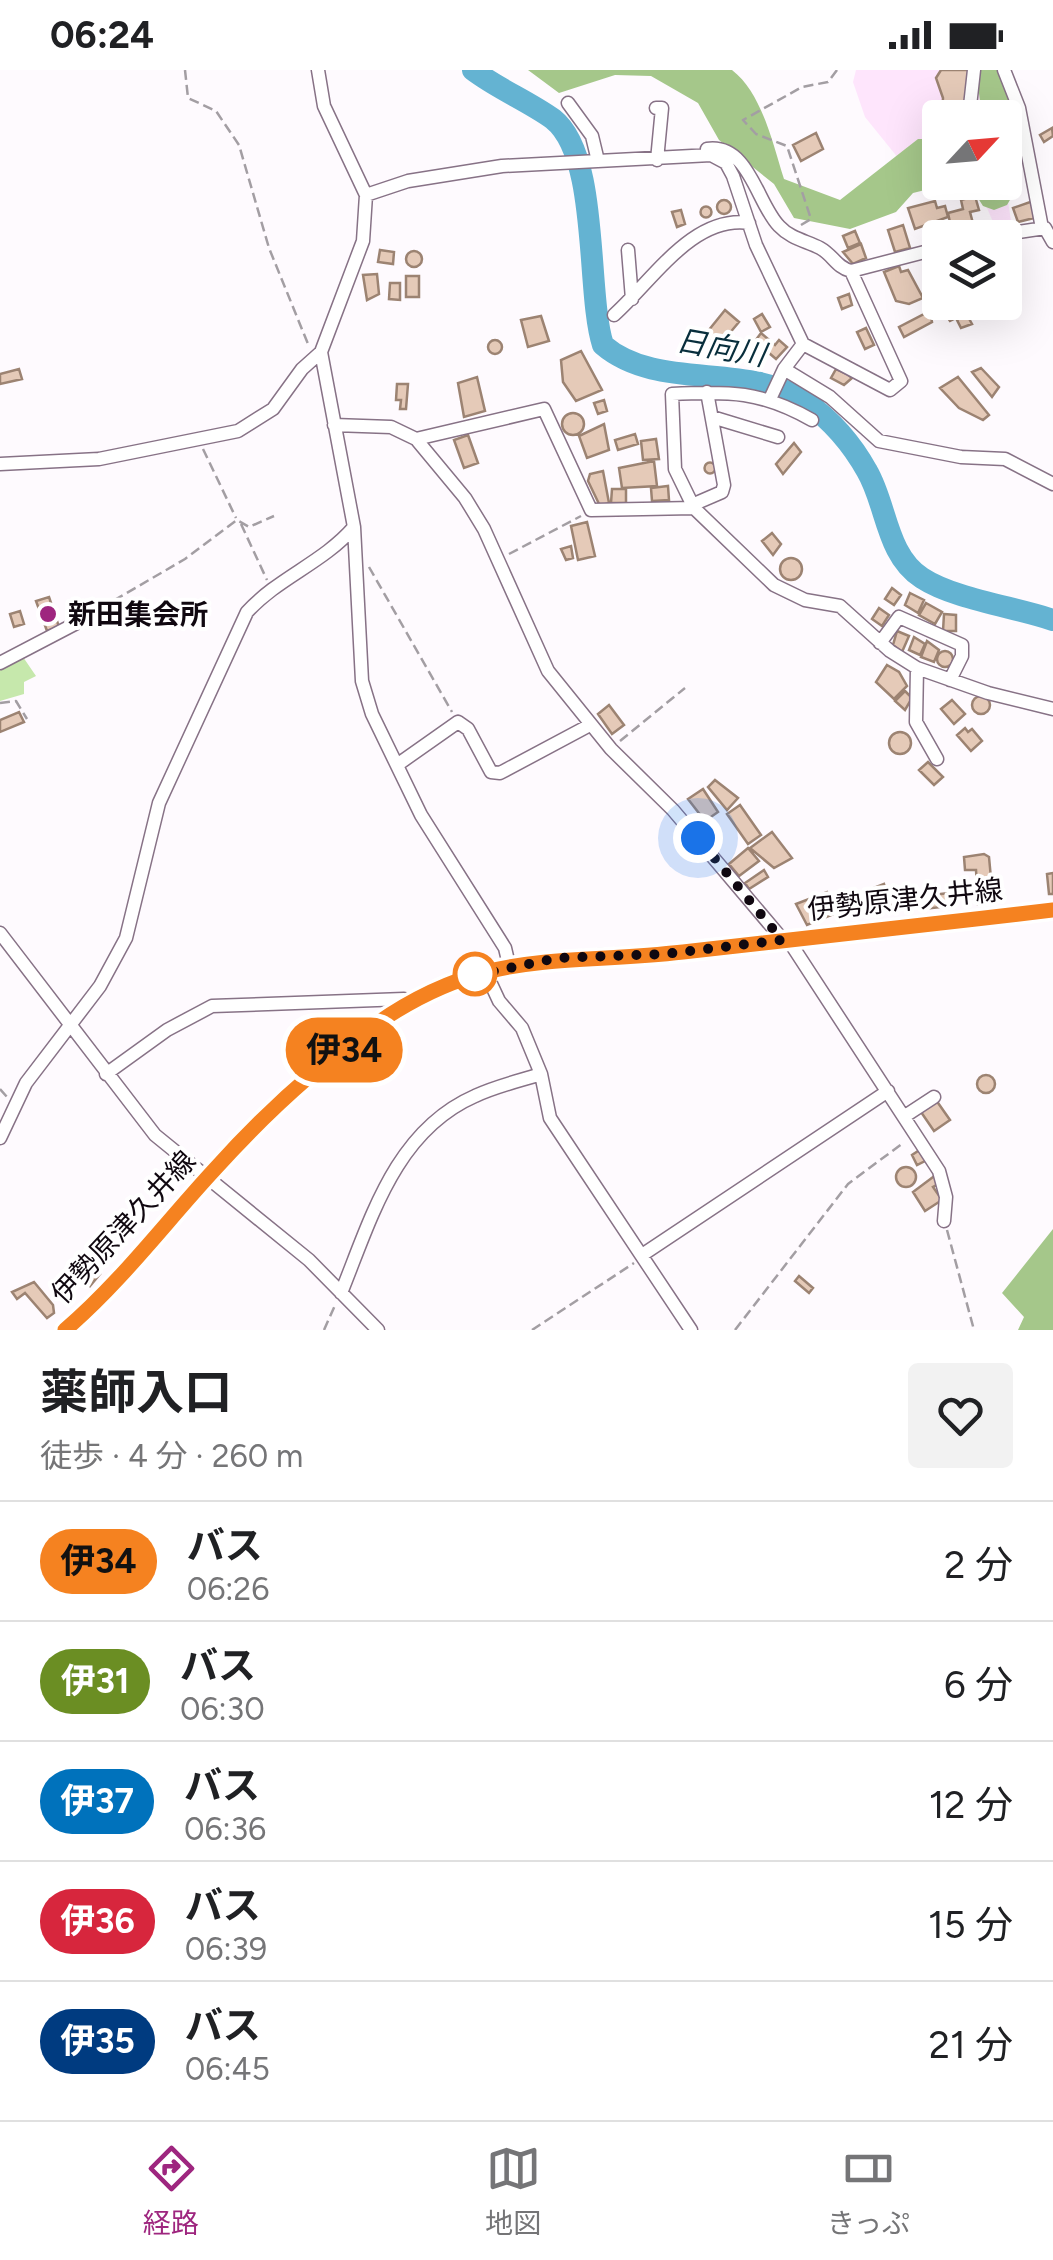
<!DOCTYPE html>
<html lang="ja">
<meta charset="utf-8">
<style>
:root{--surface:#fff;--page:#f2f2f2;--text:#202124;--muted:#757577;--line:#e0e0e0;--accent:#9e267f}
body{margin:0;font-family:Figtree,"Noto Sans JP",sans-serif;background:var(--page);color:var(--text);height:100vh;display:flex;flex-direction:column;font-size:38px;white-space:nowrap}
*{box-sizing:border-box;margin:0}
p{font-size:32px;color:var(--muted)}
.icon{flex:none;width:55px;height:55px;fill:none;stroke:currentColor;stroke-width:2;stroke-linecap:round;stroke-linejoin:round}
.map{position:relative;height:1260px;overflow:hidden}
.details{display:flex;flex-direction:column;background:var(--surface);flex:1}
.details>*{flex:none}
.badge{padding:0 20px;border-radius:32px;font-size:35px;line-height:65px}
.needle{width:65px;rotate:64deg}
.controls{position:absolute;left:922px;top:30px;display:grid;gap:20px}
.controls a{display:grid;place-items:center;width:100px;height:100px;border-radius:10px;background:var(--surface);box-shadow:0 10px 40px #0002;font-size:50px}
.you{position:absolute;width:50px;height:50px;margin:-25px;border:8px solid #fff;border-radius:50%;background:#1a73e8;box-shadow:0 0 0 15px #1a73e833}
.map>.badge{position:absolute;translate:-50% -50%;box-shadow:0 0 0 5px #fff}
.round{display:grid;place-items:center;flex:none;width:105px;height:105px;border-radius:10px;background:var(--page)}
.headline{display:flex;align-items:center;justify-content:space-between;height:170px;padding:0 40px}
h1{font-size:48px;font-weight:700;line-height:75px}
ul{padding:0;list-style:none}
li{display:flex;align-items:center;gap:30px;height:120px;padding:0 40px;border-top:2px solid var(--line)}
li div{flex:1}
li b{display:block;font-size:38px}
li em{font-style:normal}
li .badge{min-width:110px;font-weight:700;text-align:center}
.status{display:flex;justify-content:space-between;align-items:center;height:70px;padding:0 50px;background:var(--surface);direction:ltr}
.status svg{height:28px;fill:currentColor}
.tabs{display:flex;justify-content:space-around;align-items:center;height:140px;border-top:2px solid var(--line);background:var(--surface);font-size:28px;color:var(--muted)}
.tabs a{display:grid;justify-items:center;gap:5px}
.tabs .active{color:var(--accent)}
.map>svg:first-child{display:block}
.built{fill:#fee5fc}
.green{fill:#c6e8ac}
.forest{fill:#a5c78a}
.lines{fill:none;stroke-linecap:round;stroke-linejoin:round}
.river{stroke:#64b3d2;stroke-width:22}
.building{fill:#e5cab8;stroke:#9c8372;stroke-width:2.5}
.minor-casing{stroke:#877286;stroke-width:15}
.major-casing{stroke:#d9d7d9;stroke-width:20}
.path{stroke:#a39ea3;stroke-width:2.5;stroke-dasharray:10 5;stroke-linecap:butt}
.minor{stroke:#fff;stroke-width:12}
.major{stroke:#77e4dd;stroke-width:18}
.line-casing{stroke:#fff;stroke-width:22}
.line{stroke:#f58220;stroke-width:15}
.walk{stroke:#100810;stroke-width:10;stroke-dasharray:0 18}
.poi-dot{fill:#9e267f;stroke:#fff;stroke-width:4}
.stop-dot{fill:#fff;stroke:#f58220;stroke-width:5}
.labels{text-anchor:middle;stroke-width:8;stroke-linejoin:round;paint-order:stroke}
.poi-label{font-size:28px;font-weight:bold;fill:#100810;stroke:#fff;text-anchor:start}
.street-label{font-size:28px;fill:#100810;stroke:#fff}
.water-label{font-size:30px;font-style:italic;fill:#082e3c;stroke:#fff}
</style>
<div class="status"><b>06:24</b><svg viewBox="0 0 49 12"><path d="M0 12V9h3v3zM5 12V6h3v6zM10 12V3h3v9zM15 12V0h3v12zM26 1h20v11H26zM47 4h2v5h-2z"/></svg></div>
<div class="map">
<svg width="1053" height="1260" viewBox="0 0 1053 1260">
<rect width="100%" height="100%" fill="#fefafe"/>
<path class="built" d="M856,0H1000L1014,39L1021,86L1006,118L1011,151L994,154L980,122L1005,112V48H940V109L907,99L865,47L853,12Z"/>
<path class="green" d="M23,587L36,606L24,612V624L0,631V597Z"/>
<path class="forest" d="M528,0H732C762,23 773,74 784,109L840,130L918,69H940V112H1005V48L982,47L976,0H999L1016,41L1014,123L1007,135L994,140L983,136L976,125L933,118L913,123L896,142L850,159L794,148L774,114L719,70L698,33L651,6L615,5L559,23Z
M1053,1159V1260H1018L1024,1247L1002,1223Z"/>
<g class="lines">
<path class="river" d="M473,0C498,19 528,31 553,49C600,86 586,223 603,275C658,322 747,291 806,332C831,350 852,374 867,401C887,435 886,485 922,508C954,529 1015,537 1053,550"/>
</g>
<path class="building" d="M941,0H971L967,48H942L943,28L936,8Z
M1052,58L1053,66L1044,72L1040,65Z
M816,63L823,79L801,91L793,75Z
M975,126L979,140L970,142L975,161L953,167L948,143L963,139L961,130Z
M717 137a7 7 0 1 1 14 0a7 7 0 1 1-14 0Z
M935,131L937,138L945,136L948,147L915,159L908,138Z
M1033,131L1034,148L1018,152L1013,138Z
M700.5 142a5.5 5.5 0 1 1 11 0a5.5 5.5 0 1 1-11 0Z
M681,140L685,154L677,157L672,142Z
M903,155L910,178L895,182L888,160Z
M855,161L860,173L848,178L843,166Z
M861,174L866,188L853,194L843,182Z
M380,180L394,182L393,194L378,192Z
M406 189a8 8 0 1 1 16 0a8 8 0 1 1-16 0Z
M899,196L901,202L908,200L923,228L909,234L896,231L884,202Z
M377,204L379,224L367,230L363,205Z
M406,206H419V227H406Z
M390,213H400V230L389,229Z
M849,224L852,235L842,239L838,228Z
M962,235L966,243L950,251L945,244Z
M725,240L739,252L718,277L704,266Z
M930,241L932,252L904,267L899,257Z
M762,244L770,257L761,262L754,249Z
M967,245L972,254L961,258L957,250Z
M541,246L549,271L528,277L521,250Z
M866,258L874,275L865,279L857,262Z
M761,263L775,275L779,270L787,277L776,289L755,271Z
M488 277a7 7 0 1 1 14 0a7 7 0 1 1-14 0Z
M581,281L602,320L576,331L563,312L561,290Z
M981,298L999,317L992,327L972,302Z
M19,299L22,309L0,314V304Z
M836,299L847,304L852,308L844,315L831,308Z
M477,307L485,341L464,347L458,313Z
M958,307L989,345L983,350L959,338L940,318Z
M397,314H408L406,339H400L401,330H396Z
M604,330L607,341L598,344L594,333Z
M562 354a11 11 0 1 1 22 0a11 11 0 1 1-22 0Z
M604,354L609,380L587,388L579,366Z
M635,364L638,374L618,380L615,370Z
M468,365L478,393L464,398L454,370Z
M656,369L659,389L643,390L641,371Z
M794,373L801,382L783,404L776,394Z
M654,391L657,416L622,418L619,398Z
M704.5 398a5.5 5.5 0 1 1 11 0a5.5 5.5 0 1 1-11 0Z
M603,401L609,433L600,436L588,411L590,404Z
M668,416L669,430L652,431L651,418Z
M612,419H626V433H611Z
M587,452L595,486L578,490L571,456Z
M772,463L781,474L773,485L762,471Z
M571,476L573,488L566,490L561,479Z
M780 499a11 11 0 1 1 22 0a11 11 0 1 1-22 0Z
M892,518L901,525L894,535L885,529Z
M910,523L924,530L918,543L905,535Z
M49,527L59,557L47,561L36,531Z
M926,533L942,542L935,554L919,545Z
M879,538L889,545L882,556L872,549Z
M20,541L24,554L14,557L10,544Z
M944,544L956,545V561H943Z
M897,561L909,566L902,582L893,575Z
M914,567L925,574L920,585L909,580Z
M927,571L939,580L934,592L921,587Z
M937 589a8 8 0 1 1 16 0a8 8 0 1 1-16 0Z
M887,595L899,602L907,616L894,629L876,612Z
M905,621L912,628L905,640L895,631Z
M972 635a9 9 0 1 1 18 0a9 9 0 1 1-18 0Z
M952,630L965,644L954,654L941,639Z
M609,635L624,655L612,664L598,644Z
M19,642L24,652L0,662V650Z
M965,658L968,662L972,659L982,671L971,681L957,665Z
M889 673a11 11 0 1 1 22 0a11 11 0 1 1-22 0Z
M928,692L943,707L934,715L919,700Z
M715,710L738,728L727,740L708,717Z
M703,719L718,742L705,751L688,729Z
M740,735L761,765L748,774L727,744Z
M772,762L792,788L774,798L750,778Z
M748,778L759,791L739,806L729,794Z
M984,784L989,787L993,830L978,834L976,800H965L964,787Z
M764,800L768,807L749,819L745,813Z
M1053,803V824H1049L1047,804Z
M884,814L891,837L873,843L866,821Z
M827,822L836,843L807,855L796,834Z
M950,823L951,836L924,839L922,826Z
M977 1014a9 9 0 1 1 18 0a9 9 0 1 1-18 0Z
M936,1030L950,1050L934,1061L921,1042Z
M921,1079L927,1090L917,1095L912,1085Z
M896 1107a10 10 0 1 1 20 0a10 10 0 1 1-20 0Z
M937,1104L942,1112L933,1117L942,1130L925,1141L913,1122Z
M84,1186L100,1204L90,1216L72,1196Z
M799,1206L813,1218L809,1223L795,1211Z
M34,1212L53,1235L54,1243L47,1248L25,1223L17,1229L12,1222Z"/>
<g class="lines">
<g class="minor-casing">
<path id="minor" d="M318,0L324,36L366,125L363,171L321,282L354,457L362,611L372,644L421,745L505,878L509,895
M1004,0L1019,38L1042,158
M568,33L592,66L598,91
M970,36L974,0
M656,38H662L657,90
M707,79C749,73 757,134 779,156C791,169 807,171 820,178C833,185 836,197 851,201
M366,125L408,111L502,96L711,85L726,93L733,106L756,175L803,274L890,320L901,311L851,201L940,178
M979,168L1045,158L1053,172
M628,180L632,229
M614,245C653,210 693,145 749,153
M784,299L830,327L879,371L961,387L1005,389L1053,414
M770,329L784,299L803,274
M712,347L778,367
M334,355L391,357L416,369L544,339L591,440L694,438L774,515L805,530L840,536L890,581L917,598L988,623L1053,639
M416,369L465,428L484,459L548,601L611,679L673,740L783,870L791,874L939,1101L946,1127L944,1151
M0,394L99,389L238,361L273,339L302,299L321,282
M692,435L722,422L724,415L707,322
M694,438L675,399L672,324C729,321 761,321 812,350
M880,573L899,547L962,575V586L950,610
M0,593L90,546
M917,598L916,652L937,689
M397,695L458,652L468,659L491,702L500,703L590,655
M0,863L155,1065L309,1190L378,1260
M485,901L499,931L522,958L541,1004L550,1048L691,1260
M106,1004L167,960L212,936L404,929L409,934
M905,1046L934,1027
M0,1068L26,1013L100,916L126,868L159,733L247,542C279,507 323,493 354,457
M642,1185L888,1021
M341,1223C371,1149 395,1061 475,1026C496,1016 519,1011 541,1004"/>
</g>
<g class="major-casing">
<path id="major" d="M65,1260C121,1212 165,1154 215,1099C261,1048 316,997 372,957C482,878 567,895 691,881C812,867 932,854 1053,840"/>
</g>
<path class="path" d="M185,0L188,28L216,41L239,75L269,178L308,274
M801,155L811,149L787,76L756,64L743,50L802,17L828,12L837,0
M203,379L236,448
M241,454L267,510
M509,484L581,446
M369,497L452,642
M101,538L185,489L237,450L249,457L274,446
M0,633L16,631L27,649
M620,671L685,618
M0,1019L7,1027
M947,1160L974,1260
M324,1260L336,1233
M532,1260L634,1193
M735,1260L848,1114L903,1073"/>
<use href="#minor" class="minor"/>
<use href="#major" class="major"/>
</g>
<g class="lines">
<g class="line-casing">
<path id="line" d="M65,1260C121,1212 165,1153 215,1099C261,1048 316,997 372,957C484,877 559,896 683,882C807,867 930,855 1053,840"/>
</g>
<use href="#line" class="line"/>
<path class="walk" d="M475,904L467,907L557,888L665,884L782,870L698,768"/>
</g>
<circle class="poi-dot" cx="48" cy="544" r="10"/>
<circle class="stop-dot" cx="475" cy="904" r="20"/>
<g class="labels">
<g class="poi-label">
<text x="68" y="554">新田集会所</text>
</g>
<g class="street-label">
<text transform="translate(905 829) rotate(-6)" y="10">伊勢原津久井線</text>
<text transform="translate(123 1157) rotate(-47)" y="10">伊勢原津久井線</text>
</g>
<g class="water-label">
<text transform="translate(721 278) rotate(10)" y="10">日向川</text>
</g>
</g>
</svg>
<div class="controls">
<a><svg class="needle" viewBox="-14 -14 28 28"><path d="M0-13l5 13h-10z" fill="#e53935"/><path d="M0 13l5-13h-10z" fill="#757577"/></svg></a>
<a><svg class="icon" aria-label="layers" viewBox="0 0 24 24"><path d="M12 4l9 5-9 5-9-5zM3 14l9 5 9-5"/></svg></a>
</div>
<div class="you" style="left:698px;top:768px"></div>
<b class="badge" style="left:344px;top:980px;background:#f58220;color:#111">伊34</b>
</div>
<section class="details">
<div class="headline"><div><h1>薬師入口</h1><p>徒歩 · 4 分 · 260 m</p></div><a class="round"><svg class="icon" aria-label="heart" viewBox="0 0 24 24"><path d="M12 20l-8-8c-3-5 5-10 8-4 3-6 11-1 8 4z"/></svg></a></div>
<ul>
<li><span class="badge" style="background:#f58220;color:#111">伊34</span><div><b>バス</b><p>06:26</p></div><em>2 分</em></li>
<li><span class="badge" style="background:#6b8e23;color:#fff">伊31</span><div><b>バス</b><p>06:30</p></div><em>6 分</em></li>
<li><span class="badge" style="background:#0072bc;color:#fff">伊37</span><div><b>バス</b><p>06:36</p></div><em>12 分</em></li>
<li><span class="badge" style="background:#d7263d;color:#fff">伊36</span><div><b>バス</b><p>06:39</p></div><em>15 分</em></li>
<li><span class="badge" style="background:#003b80;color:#fff">伊35</span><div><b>バス</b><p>06:45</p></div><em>21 分</em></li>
</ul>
</section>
<nav class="tabs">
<a class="active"><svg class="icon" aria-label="directions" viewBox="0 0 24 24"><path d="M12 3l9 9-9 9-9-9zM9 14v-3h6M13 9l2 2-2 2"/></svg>経路</a>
<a><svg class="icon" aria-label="map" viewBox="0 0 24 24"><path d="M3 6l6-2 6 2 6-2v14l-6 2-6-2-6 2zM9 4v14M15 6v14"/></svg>地図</a>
<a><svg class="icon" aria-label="tickets" viewBox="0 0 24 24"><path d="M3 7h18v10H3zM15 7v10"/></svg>きっぷ</a>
</nav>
